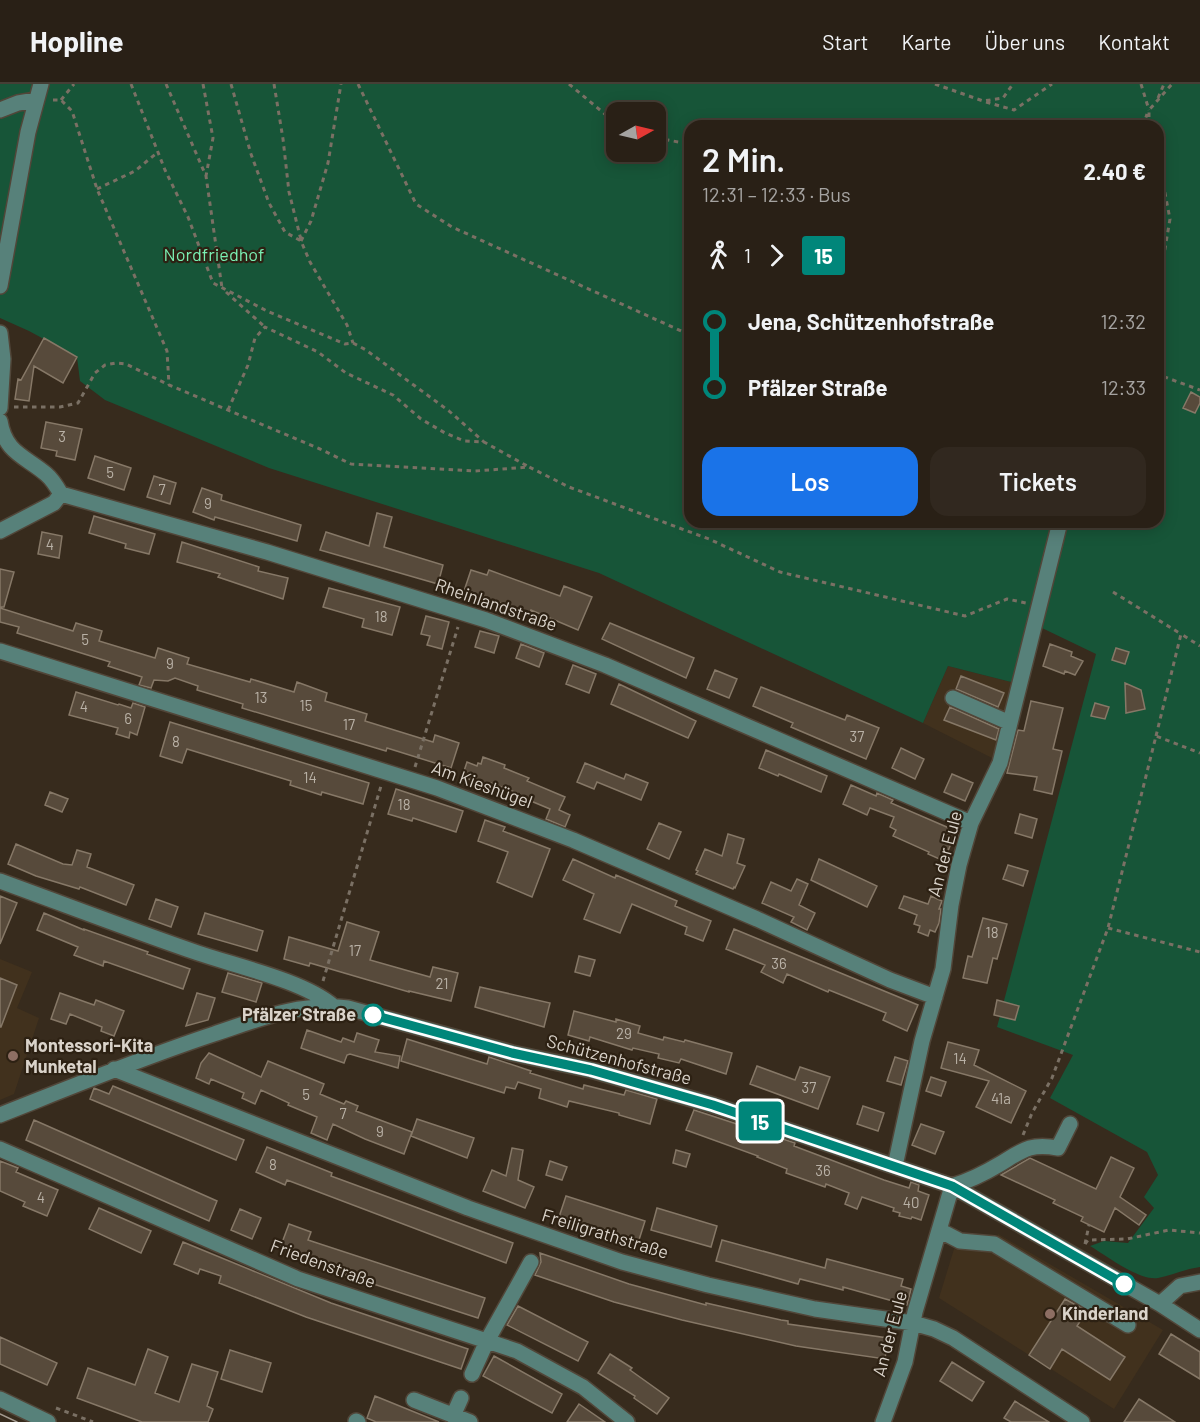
<!DOCTYPE html>
<html lang="de">
<meta charset="utf-8">
<style>
:root{--surface:#292016;--page:#31281f;--text:#f1f3f6;--muted:#a5a3a1;--line:#453e35;--accent:#1a73e8}
body{margin:0;font-family:Barlow,sans-serif;background:var(--page);color:var(--text);height:100vh;display:flex;flex-direction:column;font-size:22px;white-space:nowrap}
*{box-sizing:border-box;margin:0}
p{font-size:20px;color:var(--muted)}
.icon{flex:none;width:33px;height:33px;fill:none;stroke:currentColor;stroke-width:2;stroke-linecap:round;stroke-linejoin:round}
.map{position:relative;flex:1;overflow:hidden}
.details{position:absolute;left:684px;top:36px;width:480px;height:408px;display:flex;flex-direction:column;background:var(--surface);border-radius:18px;box-shadow:0 3px 15px #0003,0 0 0 2px var(--line)}
.details>*{flex:none}
.badge{padding:0 12px;border-radius:4px;font-size:21px;line-height:39px}
.needle{width:39px;rotate:82deg}
.controls{position:absolute;left:606px;top:18px;display:grid;gap:12px}
.controls a{display:grid;place-items:center;width:60px;height:60px;border-radius:12px;background:var(--surface);box-shadow:0 3px 15px #0003,0 0 0 2px var(--line);font-size:30px}
.map>.badge{position:absolute;translate:-50% -50%;box-shadow:0 0 0 3px #fff}
.legs{display:flex;align-items:center;gap:9px;height:66px;padding:0 18px;font-size:20px}
.legs p{margin-inline-start:auto}
.overview{display:flex;align-items:center;justify-content:space-between;height:102px;padding:0 18px}
h1{font-size:33px;font-weight:600;line-height:45px}
.button{display:flex;gap:12px;margin-top:auto;padding:12px 18px}
.button a{flex:1;height:69px;border-radius:18px;background:var(--accent);color:#fff;font-size:24px;font-weight:600;line-height:69px;text-align:center}
.button a+a{background:var(--page);color:var(--text)}
ul{padding:0 18px;list-style:none}
li{display:flex;align-items:center;gap:21px;height:66px;font-size:22px}
li i{display:grid;place-items:center;width:9px;height:100%;margin:0 8px;background:currentColor}
li i::after{content:'';width:15px;height:15px;margin:-8px;border:4px solid;border-radius:50%;background:var(--surface)}
li p{margin-inline-start:auto}
li:first-child i{background:linear-gradient(#0000 50%,currentColor 0)}
li:last-child i{background:linear-gradient(currentColor 50%,#0000 0)}
header{display:flex;align-items:center;gap:36px;box-sizing:border-box;height:84px;padding:0 30px;background:var(--surface);border-bottom:2px solid var(--line)}
header strong{font-size:28px}
nav{display:flex;gap:33px;margin-inline-start:auto;font-size:21px}
.map>svg:first-child{display:block}
.built{fill:#41311d}
.green{fill:#175538;fill-rule:evenodd}
.building{fill:#574a3b;stroke:#867867;stroke-width:1.5}
.lines{fill:none;stroke-linecap:round;stroke-linejoin:round}
.minor-casing{stroke:#514639;stroke-width:18}
.path{stroke:#7a7064;stroke-width:3;stroke-dasharray:4.5 4.5;stroke-linecap:butt}
.minor{stroke:#57817a;stroke-width:15}
.tram{stroke:#a49b91;stroke-width:1.5}
.line-1-casing{stroke:#fff;stroke-width:14}
.line-1{stroke:#00867a;stroke-width:9}
.stop-1-dot{fill:#fff;stroke:#00867a;stroke-width:3}
.education-dot{fill:#8d6e63;stroke:#2d2113;stroke-width:2}
.labels{text-anchor:middle;stroke-width:4.5;stroke-linejoin:round;paint-order:stroke}
.number-label{font-size:15px;fill:#b9b1a6}
.park-label{font-size:18px;fill:#7af0b3;stroke:#2d2113}
.street-label{font-size:18px;fill:#dad3ca;stroke:#2d2113}
.stop-label{font-size:18px;font-weight:bold;fill:#dad3ca;stroke:#2d2113;text-anchor:end}
.poi-label{font-size:18px;font-weight:bold;fill:#dad3ca;stroke:#2d2113;text-anchor:start}
</style>
<header>
<strong>Hopline</strong>
<nav><a>Start</a><a>Karte</a><a>Über uns</a><a>Kontakt</a></nav>
</header>
<div class="map">
<svg width="1200" height="1338" viewBox="0 0 1200 1338">
<rect width="100%" height="100%" fill="#372b1d"/>
<path class="built" d="M948,582L1015,599L992,674L923,639Z
M0,875L32,888L17,924L39,934L14,1010L0,1016Z
M998,1150L1163,1246L1114,1325L939,1214L954,1165L991,1166Z"/>
<path class="green" d="M0,0H1200V1183C1185,1185 1173,1191 1158,1194C1139,1197 1107,1172 1090,1162L1104,1157L1128,1159L1154,1124L1144,1113L1158,1091L1147,1068L1050,1014L1073,971L997,943L1096,570L1042,544L1057,475L1067,438H1158V42H690V438H1055L1015,599L948,582L923,639L599,489L269,384L105,316L80,297L77,273L29,247L0,234ZM616,28H656V68H616Z"/>
<path class="building" d="M44,254L77,273L63,299L34,282L29,317L15,315L18,295L21,296Z
M1191,308L1200,313V319L1195,329L1183,324Z
M46,338L82,345L75,376L56,372L57,367L41,364Z
M95,372L131,384L124,406L88,394Z
M154,392L176,399L170,420L147,413Z
M202,404L222,411L221,416L301,441L297,457L215,433L214,436L193,428Z
M377,429L392,433L384,463L443,481L438,500L320,466L326,448L369,462Z
M94,432L155,450L149,470L125,464L126,460L89,449Z
M42,448L62,452L59,474L38,470Z
M182,458L259,483L258,487L288,494L283,515L218,493L220,490L177,478Z
M0,485L14,488L4,523H0Z
M471,486L487,491L489,486L560,512L564,502L592,513L578,546L531,526L529,532L503,522L504,520L464,507Z
M329,504L400,523L392,551L362,543L364,535L323,523Z
M0,524L73,547L76,539L102,547L99,557L155,574L158,564L189,574L187,580L250,598L251,595L294,608L297,598L327,609L325,617L367,630L365,637L433,658L435,651L459,659L451,684L387,664L386,667L242,624L243,620L197,606L198,602L175,594L168,597L154,596L151,604L139,601L142,593L108,582L110,578L17,549L19,543L0,538Z
M426,532L449,538L442,565L427,561L430,552L421,550Z
M610,539L694,574L686,594L602,555Z
M480,547L499,552L494,569L475,563Z
M521,560L544,569L539,583L516,574Z
M1050,560L1072,568L1071,572L1083,577L1075,591L1065,587L1064,590L1043,582Z
M1116,564L1129,568L1125,580L1112,576Z
M573,581L596,590L589,609L566,600Z
M715,586L737,595L729,614L707,605Z
M961,592L1004,609L998,623L956,605Z
M1125,599L1141,606L1145,625L1126,629Z
M619,600L696,637L688,654L611,620Z
M761,603L845,636L847,631L879,644L866,675L791,643L793,639L753,622Z
M76,608L118,621L119,620L131,624L133,619L145,623L137,651L130,648L129,654L116,650L118,644L69,631Z
M1031,617L1063,624L1053,665L1062,667L1052,710L1034,706L1037,693L1007,689L1018,646L1024,647Z
M1095,619L1109,623L1105,635L1091,632Z
M950,623L999,645L996,656L944,636Z
M170,638L369,699L363,720L322,708L321,711L290,701L291,697L187,665L182,679L160,672Z
M901,664L924,675L915,695L892,684Z
M766,666L827,692L821,708L779,690L778,692L759,684Z
M483,673L505,681L504,684L529,694L527,697L565,713L559,726L570,731L565,743L546,735L550,725L519,712L520,710L491,699L490,702L462,693L467,678L477,682L478,679L481,680Z
M585,679L624,695L626,690L648,699L641,716L597,698L594,705L577,698Z
M952,690L973,699L965,717L944,708Z
M851,701L876,712L877,709L893,716L891,719L956,747L944,777L928,770L929,768L893,752L896,746L890,743L894,733L870,724L867,731L843,720Z
M396,705L463,727L456,748L413,734L412,737L388,730Z
M50,708L68,715L62,728L45,721Z
M1020,730L1037,735L1032,754L1015,749Z
M485,736L505,743L503,747L550,765L532,813L497,798L508,768L478,757Z
M659,739L681,748L669,775L647,765Z
M728,750L744,755L737,779L745,782L735,804L734,803L733,805L696,790L698,787L696,786L705,765L722,772Z
M16,760L63,780L72,781L77,766L91,770L87,783L134,801L126,821L80,803L79,805L36,792L8,780Z
M573,775L615,794L616,791L677,817L675,822L711,837L703,857L685,850L687,843L632,820L620,849L584,835L594,810L563,796Z
M819,775L877,802L867,823L811,796Z
M1008,781L1028,787L1023,802L1003,795Z
M797,795L808,800L799,821L815,829L807,846L791,838L794,833L762,819L771,798L791,807Z
M0,812L17,819L0,860Z
M904,812L928,820L931,812L942,817L939,825H941L939,839L935,848L930,846L928,852L918,848L920,842L914,840L917,831L899,824Z
M156,815L178,823L171,843L149,835Z
M44,829L84,846V845L148,868L147,870L190,885L183,905L104,877L103,882L74,871L78,863L37,846Z
M205,829L263,847L257,867L198,850Z
M983,834L1007,840L997,875L993,874L987,899L963,894L968,872L972,873Z
M347,838L379,848L370,876L430,893L433,883L458,889L451,917L409,907V908L310,879L309,882L284,875L289,853L338,867Z
M734,845L918,921L907,947L883,936L886,929L829,906L828,908L787,890L783,899L761,888L765,881L726,865Z
M579,872L595,876L590,892L575,888Z
M228,889L262,899L256,918L222,908Z
M0,894L17,901L1,943H0Z
M480,903L550,919L544,943L475,923Z
M60,909L94,921L96,916L124,927L114,952L101,947L102,943L70,930L66,940L51,935Z
M197,909L215,914L208,936L186,942Z
M997,916L1019,922L1015,936L994,931Z
M574,927L616,938V935L640,942L638,949L663,956L664,953L684,958L685,956L732,969L726,990L681,975L679,979L658,974L659,970L633,964L632,966L590,953L589,957L568,951Z
M307,946L341,958L343,954L354,958L357,949L379,956L375,968L400,972L398,984L350,970L347,971L344,979L301,964Z
M407,955L487,980L489,973L531,987L530,989L583,1005L584,1001L624,1011L626,1006L657,1015L650,1040L619,1031V1029L569,1017L567,1023L539,1014L541,1005L518,998L515,1005L506,1003L504,1009L401,977Z
M948,958L979,966L974,981L1026,1007L1011,1039L976,1023L989,997L941,984Z
M209,969L261,993L268,977L324,1000L320,1010L344,1020L346,1017L358,1022L356,1027L412,1048L404,1070L365,1055L333,1040L327,1056L311,1049L317,1033L288,1021L289,1019L261,1006L255,1020L242,1014L244,1009L211,995L209,1000L196,994L201,979Z
M895,973L908,977L901,1001L887,997Z
M757,982L795,996L800,983L830,993L818,1025L750,1000Z
M931,993L946,998L941,1012L926,1007Z
M113,1002L244,1056L236,1076L90,1015L94,1004L109,1010Z
M863,1022L884,1029L878,1047L857,1040Z
M694,1026L795,1059L794,1062L884,1096L909,1104L911,1098L919,1101L918,1107L929,1111L921,1136L912,1133L911,1135L899,1132L900,1129L893,1127L894,1124L862,1113L857,1125L845,1120L849,1109L826,1100L825,1103L786,1089L787,1085L757,1073L758,1072L686,1046Z
M417,1035L474,1054L467,1074L411,1052Z
M34,1036L217,1117L209,1137L26,1056Z
M921,1040L944,1048L935,1070L912,1061Z
M267,1063L332,1089L331,1092L513,1159L506,1179L287,1096L285,1101L256,1088Z
M512,1064L523,1066L518,1096L534,1103L525,1124L483,1107L492,1086L506,1092Z
M676,1066L690,1070L686,1083L673,1079Z
M1111,1073L1134,1084L1120,1113L1146,1131L1139,1141L1115,1124L1104,1148L1081,1137L1083,1133L1053,1119L1055,1116L1001,1091L1030,1074L1096,1105Z
M0,1077L18,1084L16,1088L58,1106L47,1132L23,1122L25,1118L0,1107Z
M550,1077L567,1083L562,1096L546,1091Z
M566,1112L645,1137L638,1159L559,1133Z
M99,1124L151,1147L141,1169L89,1145Z
M657,1124L717,1142L711,1163L651,1146Z
M240,1125L261,1134L252,1155L231,1146Z
M289,1140L311,1148L308,1156L485,1214L478,1234L318,1182L319,1179L280,1164Z
M722,1156L825,1184L827,1175L903,1195L901,1202L911,1205L907,1221L843,1203V1206L800,1195L798,1200L716,1177Z
M183,1158L331,1219L468,1265L461,1285L306,1233L219,1199L221,1192L200,1185L198,1190L174,1180Z
M540,1169L629,1200L706,1221V1219L781,1236L788,1237V1240L888,1254L885,1275L796,1262L682,1236L614,1218L535,1191L541,1178Z
M1065,1215L1087,1227L1077,1242L1125,1273L1110,1296L1062,1265L1050,1285L1029,1271Z
M518,1222L588,1258L578,1277L507,1241Z
M1171,1250L1200,1268V1295L1159,1270Z
M0,1253L57,1279L47,1301L0,1280Z
M148,1265L168,1273L155,1309L179,1318L192,1280L218,1288L207,1322L213,1325L208,1338H142L77,1314L88,1284L135,1301Z
M230,1266L271,1279L262,1308L221,1295Z
M610,1270L632,1284L630,1286L669,1314L657,1330L634,1314L635,1312L598,1289Z
M494,1272L562,1310L552,1329L483,1292Z
M952,1278L984,1298L972,1317L940,1297Z
M375,1312L439,1338H376L367,1334Z
M1139,1315L1175,1338H1124Z
M1015,1317L1021,1321L1049,1338H1011L1004,1334Z
M579,1320L605,1338H567Z"/>
<g class="lines">
<g class="minor-casing">
<path id="minor" d="M0,26L18,19L36,16
M0,202L28,48L41,0
M0,249L3,275L0,324
M0,337C5,369 25,372 46,390C52,395 57,403 61,410
M61,410L267,468L486,536L605,581L971,739
M0,447L54,419L61,410
M0,567L437,704L573,756L757,835L890,896L935,913
M953,614L1010,639
M0,797C66,821 131,846 198,869C236,882 304,897 333,922
M114,985L468,1124L622,1178L708,1201L815,1225L913,1239L934,1245L953,1254L1082,1338
M0,1031C71,1003 141,974 214,950C259,935 299,918 348,924L512,969L591,986L713,1021L952,1102L1160,1220L1200,1246
M0,1065L298,1195L517,1267L583,1303L627,1338
M895,1082L922,957L943,885L951,821L959,781L971,739L1000,679L1060,438
M939,1146L960,1157L994,1160L1128,1241
M1160,1220L1180,1202L1200,1198
M472,1290L487,1257L531,1178
M0,1315L48,1338
M414,1316L470,1338
M453,1332L461,1314
M356,1337L358,1338
M883,1338L905,1278L915,1228L952,1102C969,1097 985,1089 1000,1080C1023,1066 1030,1059 1058,1064L1070,1040"/>
</g>
<path class="path" d="M131,0L165,86L188,133L213,199L267,227L345,260L353,259L366,266L449,327L484,358
M166,0L206,92L222,204
M203,0L213,54L206,92
M231,0L251,70L269,119L285,148L301,157L310,178L347,241L353,259
M274,0L283,55L289,108L301,156
M358,0L416,120L452,143L690,251
M569,0L606,31L616,36
M935,0L983,17L1003,14L1013,0
M1141,0L1149,26
M1158,14L1164,0
M53,16H61L72,27L97,105L167,267L169,301
M61,16L74,0
M986,18L1014,26L1052,0
M1143,42L1147,30
M1149,42V26L1172,0
M656,54L690,60
M1158,73L1170,135L1158,206
M97,105L135,87L158,68
M301,157L311,137L328,79L341,0
M226,208L265,243
M1158,286L1162,292L1200,306
M14,323H60L78,319L95,289L105,281L116,279L126,280L169,301L320,365L351,380L475,387L529,383L569,403L709,455L780,488L965,532L1007,515L1026,519
M228,326L248,281L255,254L265,243L318,268L346,289L393,311L421,335L445,349L464,357L484,358L529,383
M1113,508L1181,550
M1156,652L1181,550L1200,562
M415,683L458,543
M1108,844L1200,868
M323,897L381,702
M1023,1051L1032,1029L1052,994L1108,844L1156,652L1200,669
M1085,1160L1088,1156L1127,1155L1169,1146L1200,1149
M1085,1160L1089,1141
M56,1324L93,1338"/>
<use href="#minor" class="minor"/>
<path class="tram" d="M0,1330L17,1338"/>
</g>
<g class="lines">
<g class="line-1-casing">
<path id="line-1" d="M373,931L512,969L591,986L713,1021L952,1102L1124,1200"/>
</g>
<use href="#line-1" class="line-1"/>
</g>
<g class="stop-1-dot">
<circle cx="373" cy="931" r="10"/>
<circle cx="1124" cy="1200" r="10"/>
</g>
<g class="education-dot">
<circle cx="13" cy="972" r="6"/>
<circle cx="1050" cy="1230" r="6"/>
</g>
<g class="labels">
<g class="number-label">
<text x="62" y="358">3</text>
<text x="110" y="394">5</text>
<text x="162" y="411">7</text>
<text x="208" y="425">9</text>
<text x="50" y="466">4</text>
<text x="381" y="538">18</text>
<text x="85" y="561">5</text>
<text x="170" y="585">9</text>
<text x="261" y="619">13</text>
<text x="306" y="627">15</text>
<text x="84" y="628">4</text>
<text x="128" y="640">6</text>
<text x="349" y="646">17</text>
<text x="857" y="658">37</text>
<text x="176" y="663">8</text>
<text x="310" y="699">14</text>
<text x="404" y="726">18</text>
<text x="992" y="854">18</text>
<text x="355" y="872">17</text>
<text x="779" y="885">36</text>
<text x="442" y="905">21</text>
<text x="624" y="955">29</text>
<text x="960" y="980">14</text>
<text x="809" y="1009">37</text>
<text x="306" y="1016">5</text>
<text x="1001" y="1020">41a</text>
<text x="343" y="1035">7</text>
<text x="380" y="1053">9</text>
<text x="273" y="1086">8</text>
<text x="823" y="1092">36</text>
<text x="41" y="1119">4</text>
<text x="911" y="1124">40</text>
</g>
<g class="park-label">
<text x="214" y="177">Nordfriedhof</text>
</g>
<g class="street-label">
<text transform="translate(496 521) rotate(19)" y="6">Rheinlandstraße</text>
<text transform="translate(482 701) rotate(20)" y="6">Am Kieshügel</text>
<text transform="translate(945 770) rotate(-75)" y="6">An der Eule</text>
<text transform="translate(619 976) rotate(15)" y="6">Schützenhofstraße</text>
<text transform="translate(605 1150) rotate(17)" y="6">Freiligrathstraße</text>
<text transform="translate(323 1180) rotate(20)" y="6">Friedenstraße</text>
<text transform="translate(890 1250) rotate(-75)" y="6">An der Eule</text>
</g>
<g class="stop-label">
<text x="356" y="937">Pfälzer Straße</text>
</g>
<g class="poi-label">
<text x="25" y="968">Montessori-Kita<tspan x="25" dy="21">Munketal</tspan></text>
<text x="1062" y="1236">Kinderland</text>
</g>
</g>
</svg>
<div class="controls">
<a><svg class="needle" viewBox="-14 -14 28 28"><path d="M0-13l5 13h-10z" fill="#e53935"/><path d="M0 13l5-13h-10z" fill="#a5a3a1"/></svg></a>
</div>
<b class="badge" style="left:760px;top:1037px;background:#00867a;color:#fff">15</b>
<section class="details">
<div class="overview"><div><h1>2 Min.</h1><p>12:31 – 12:33 · Bus</p></div><b>2.40 €</b></div>
<div class="legs"><svg class="icon" aria-label="walk" viewBox="0 0 24 24"><circle cx="13" cy="4" r="2"/><path d="M13 8l-2 6 4 7M11 14l-3 7M7 12l3-4h3l4 4"/></svg>1<svg class="icon" aria-label="forward" viewBox="0 0 24 24"><path d="M9 5l7 7-7 7"/></svg><b class="badge" style="background:#00867a;color:#fff">15</b></div>
<ul>
<li><i style="color:#00867a"></i><b>Jena, Schützenhofstraße</b><p>12:32</p></li>
<li><i style="color:#00867a"></i><b>Pfälzer Straße</b><p>12:33</p></li>
</ul>
<div class="button"><a>Los</a><a>Tickets</a></div>
</section>
</div>
